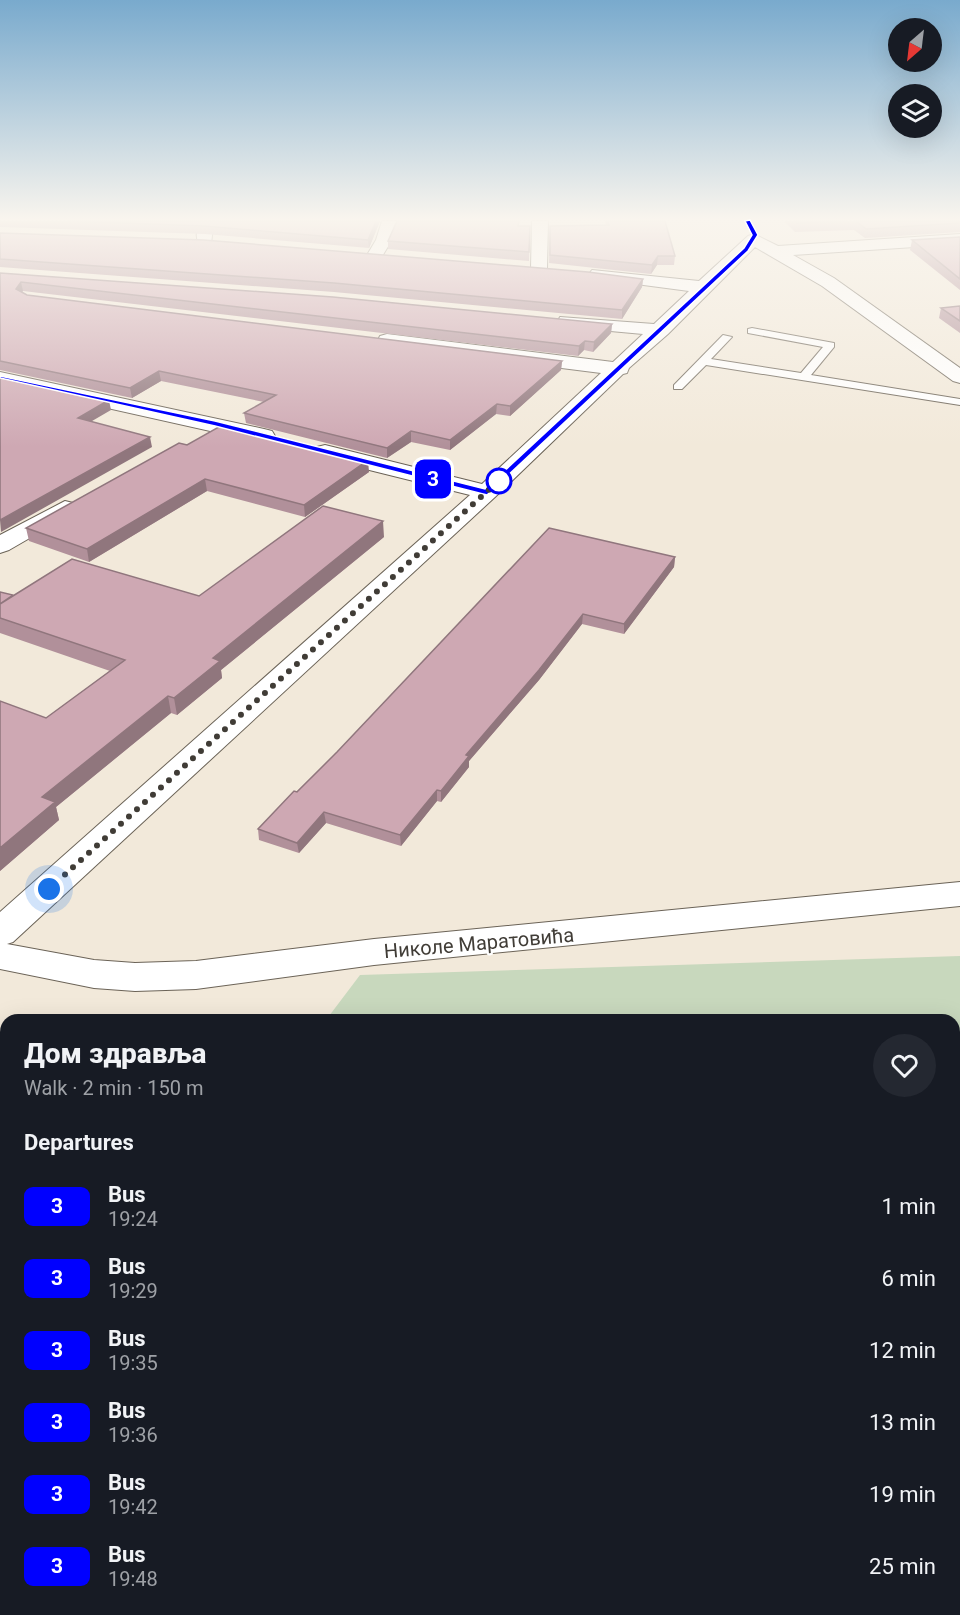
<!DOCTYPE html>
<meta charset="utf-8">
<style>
:root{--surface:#171b24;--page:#242831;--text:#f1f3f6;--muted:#9ea1a6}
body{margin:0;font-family:Roboto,sans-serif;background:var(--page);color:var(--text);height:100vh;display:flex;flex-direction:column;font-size:22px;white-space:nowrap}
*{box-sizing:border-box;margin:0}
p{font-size:20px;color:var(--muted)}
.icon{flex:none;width:33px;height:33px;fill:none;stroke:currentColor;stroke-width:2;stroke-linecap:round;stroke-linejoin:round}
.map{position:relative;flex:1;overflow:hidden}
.sheet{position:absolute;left:0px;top:1014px;width:960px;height:602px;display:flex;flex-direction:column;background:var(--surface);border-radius:18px 18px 0 0;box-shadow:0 6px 24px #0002}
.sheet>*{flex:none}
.badge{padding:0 12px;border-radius:9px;font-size:21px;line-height:39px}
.needle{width:39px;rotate:208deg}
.controls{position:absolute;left:888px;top:18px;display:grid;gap:12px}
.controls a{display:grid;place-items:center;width:54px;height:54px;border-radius:50%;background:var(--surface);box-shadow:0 6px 24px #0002;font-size:30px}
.you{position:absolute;width:30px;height:30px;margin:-15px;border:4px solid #fff;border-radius:50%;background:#1a73e8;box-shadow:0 0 0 9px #1a73e833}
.map>.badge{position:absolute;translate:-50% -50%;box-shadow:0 0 0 3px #fff}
h2{padding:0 24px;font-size:22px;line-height:54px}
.round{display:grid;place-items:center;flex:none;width:63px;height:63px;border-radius:32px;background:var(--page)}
.overview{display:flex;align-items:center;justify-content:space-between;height:102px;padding:0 24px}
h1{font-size:28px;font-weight:800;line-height:45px}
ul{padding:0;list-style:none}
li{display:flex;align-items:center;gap:18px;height:72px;padding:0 24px}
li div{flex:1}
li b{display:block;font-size:22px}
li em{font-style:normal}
li .badge{min-width:66px;font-weight:700;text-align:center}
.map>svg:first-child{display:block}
.green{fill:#c8d8bd}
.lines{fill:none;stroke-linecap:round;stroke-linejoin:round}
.lane-casing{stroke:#6b6357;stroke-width:2}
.street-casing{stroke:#6b6357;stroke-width:2}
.lane{fill:#fff;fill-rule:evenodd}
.street{fill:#fff;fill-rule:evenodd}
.wall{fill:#b1909a}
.shaded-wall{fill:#90767d}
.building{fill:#cea8b3;stroke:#90767d;stroke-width:1.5}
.line{fill:#00f;stroke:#fff;stroke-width:1.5}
.walk{stroke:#403c36;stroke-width:6;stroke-dasharray:0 10.8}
.stop-dot{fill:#fff;stroke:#00f;stroke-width:3}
.labels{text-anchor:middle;stroke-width:4.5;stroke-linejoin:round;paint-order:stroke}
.street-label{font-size:20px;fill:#403c36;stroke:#fff}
</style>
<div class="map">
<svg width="960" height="1615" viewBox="0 0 960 1615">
<rect width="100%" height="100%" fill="#f2e9da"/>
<path class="green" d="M960,956V1615H0V1455L6,1447V1610H954V1020H326L360,975Z"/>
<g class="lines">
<g class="lane-casing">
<path id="lane" d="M752,328L834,343V347L811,375L960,399V405L706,365L682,389H674V385L723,335L732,337L711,359L801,373L823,347L748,333V329Z"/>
</g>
<g class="street-casing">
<path id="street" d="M201,221H217L213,227L211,244H199C195,237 197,228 201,221Z
M382,221H398L392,240L381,258H369L367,255L376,240Z
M532,221H548L547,268L539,273L531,268Z
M754,234L778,246L960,234V244L793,255L834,278L960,368V383L953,381L822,286L755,247L668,334L629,368L627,373L623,374L495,497L13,942L7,944L94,960L135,963L196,961L374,939L960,882V906L374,965L196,989L135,991L94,988L0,969V912L470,495L317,457L314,452L317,447L325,445L482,484L601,373L387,346L380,344L378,340L380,336L387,334L613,362L643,334L567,327L558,321L560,317L654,324L689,291L598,279L589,274L592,270L699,281L748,236Z
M0,372L264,429L272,431L275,436L272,441L264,443L0,384Z
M65,501L73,503L77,508L73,513L9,550L0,553V535Z"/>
</g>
<use href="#lane" class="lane"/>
<use href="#street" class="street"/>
</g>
<path class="wall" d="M0,221H380L369,248L205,234L0,227Z
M605,221H665L675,256L674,265H657L651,274L549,263L550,226L606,225Z
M784,221H960V232L865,238L854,230L795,232Z
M519,226H530L529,261L388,249V241Z
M0,233L643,279L642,287L622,319L334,292L0,267Z
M960,237V290L910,250L912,240Z
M0,273L612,324L611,333L593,352L584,350L578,356L23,291L22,292L27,295L562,361L561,370L510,416L496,414L450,450L411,442L387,458L246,423L244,413L264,402L161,381L132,398L0,370Z
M960,306V333L939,318L941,308Z
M187,445L369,472L305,517L207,491L89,562L29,541L26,528Z
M384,537L221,670L222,678L177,715L171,713L56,807L59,820L0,871L46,718L110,671L0,633V592L13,596H199Z
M675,557L674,567L624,634L582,624L539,680L469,761V767L441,802L437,801L401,846L326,823L299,853L259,840L258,829L337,752Z"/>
<path class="shaded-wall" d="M376,221H380L369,248L368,240Z
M658,256L657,265L651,274L652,265Z
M643,279L642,287L622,319V310Z
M21,282L23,291L18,297L16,289Z
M612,324L611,333L593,352L594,342Z
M585,341L584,350L578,356L579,346Z
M562,361L561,370L510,416V406Z
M159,371L161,381L132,398L130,388Z
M109,400L111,410L80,428L78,418Z
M497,404L496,414L450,450V440Z
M411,431V442L387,458V448Z
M150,437L152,447L1,532L0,520Z
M368,460L369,472L305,517L304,505Z
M205,479L207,491L89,562L87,549Z
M383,521L384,537L221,670L222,678L177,715L174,698L213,658Z
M675,557L674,567L624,634V624Z
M583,614L582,624L539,680L469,761V767L441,802V791L466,755Z
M168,696L171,713L56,807L59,820L0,871V848L42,797Z
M437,790V801L401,846L400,835Z
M324,812L326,823L299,853L297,843Z
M0,1244L6,1259V1268L0,1275Z"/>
<path class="building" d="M69,221H376L368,240L204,226Z
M397,221H519L518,226H530L529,252L388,241Z
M607,221H665L675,256H658L652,265L550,255V226L609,225Z
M795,221H846L797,223Z
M856,221H960V223L866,229Z
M0,233L204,240L588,272L643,279L622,310L334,283L0,259Z
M960,237V279L912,240Z
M0,273L333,297L612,324L594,342L585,341L579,346L21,282L16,289L27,295L562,361L510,406L497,404L450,440L411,431L387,448L244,413L276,395L159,371L130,388L0,361Z
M960,306V321L941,308Z
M0,377L109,400L78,418L150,437L0,520Z
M224,424L368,460L304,505L205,479L87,549L26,528L179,443L187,445Z
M323,506L383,521L213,658L220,661L174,698L168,696L42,797L55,802L0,848V701L46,718L125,660L0,618V604L72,559L199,596Z
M549,528L675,557L624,624L583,614L539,670L466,755L469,756L441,791L437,790L400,835L324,812L297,843L258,829L294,791L297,792L337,752Z
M0,592L13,595L0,604Z"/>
<linearGradient id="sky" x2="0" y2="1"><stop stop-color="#79aacd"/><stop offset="0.49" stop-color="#f9f5ee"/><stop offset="1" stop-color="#f9f5ee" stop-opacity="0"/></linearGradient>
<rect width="960" height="447" fill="url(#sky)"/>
<path class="line" d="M750,220L758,235L748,251L487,495L215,426L0,378V376L215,421L485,489L744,248L752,235L745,221Z"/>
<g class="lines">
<path class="walk" d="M49,889L503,477L499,481"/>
</g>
<circle class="stop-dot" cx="499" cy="481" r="12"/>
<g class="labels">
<g class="street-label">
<text transform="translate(479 943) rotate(-5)" y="7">Николе Маратовића</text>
</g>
</g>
</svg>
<div class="controls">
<a><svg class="needle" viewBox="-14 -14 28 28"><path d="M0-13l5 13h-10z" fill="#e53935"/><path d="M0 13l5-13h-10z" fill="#9ea1a6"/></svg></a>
<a><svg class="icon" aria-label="layers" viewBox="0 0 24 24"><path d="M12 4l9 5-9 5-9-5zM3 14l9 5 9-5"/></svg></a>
</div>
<div class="you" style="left:49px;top:889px"></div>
<b class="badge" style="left:433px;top:479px;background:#00f;color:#fff">3</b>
<section class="sheet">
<div class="overview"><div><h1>Дом здравља</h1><p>Walk · 2 min · 150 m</p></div><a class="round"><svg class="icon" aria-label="heart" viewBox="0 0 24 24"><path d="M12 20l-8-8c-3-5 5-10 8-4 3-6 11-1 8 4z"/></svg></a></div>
<h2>Departures</h2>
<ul>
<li><span class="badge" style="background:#00f;color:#fff">3</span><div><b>Bus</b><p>19:24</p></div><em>1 min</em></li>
<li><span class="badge" style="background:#00f;color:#fff">3</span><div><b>Bus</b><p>19:29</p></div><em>6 min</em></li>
<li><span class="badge" style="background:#00f;color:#fff">3</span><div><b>Bus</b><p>19:35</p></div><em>12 min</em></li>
<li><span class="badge" style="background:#00f;color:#fff">3</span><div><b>Bus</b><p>19:36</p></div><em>13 min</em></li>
<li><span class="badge" style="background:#00f;color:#fff">3</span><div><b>Bus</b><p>19:42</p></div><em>19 min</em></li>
<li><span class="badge" style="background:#00f;color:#fff">3</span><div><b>Bus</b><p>19:48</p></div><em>25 min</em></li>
</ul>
</section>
</div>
